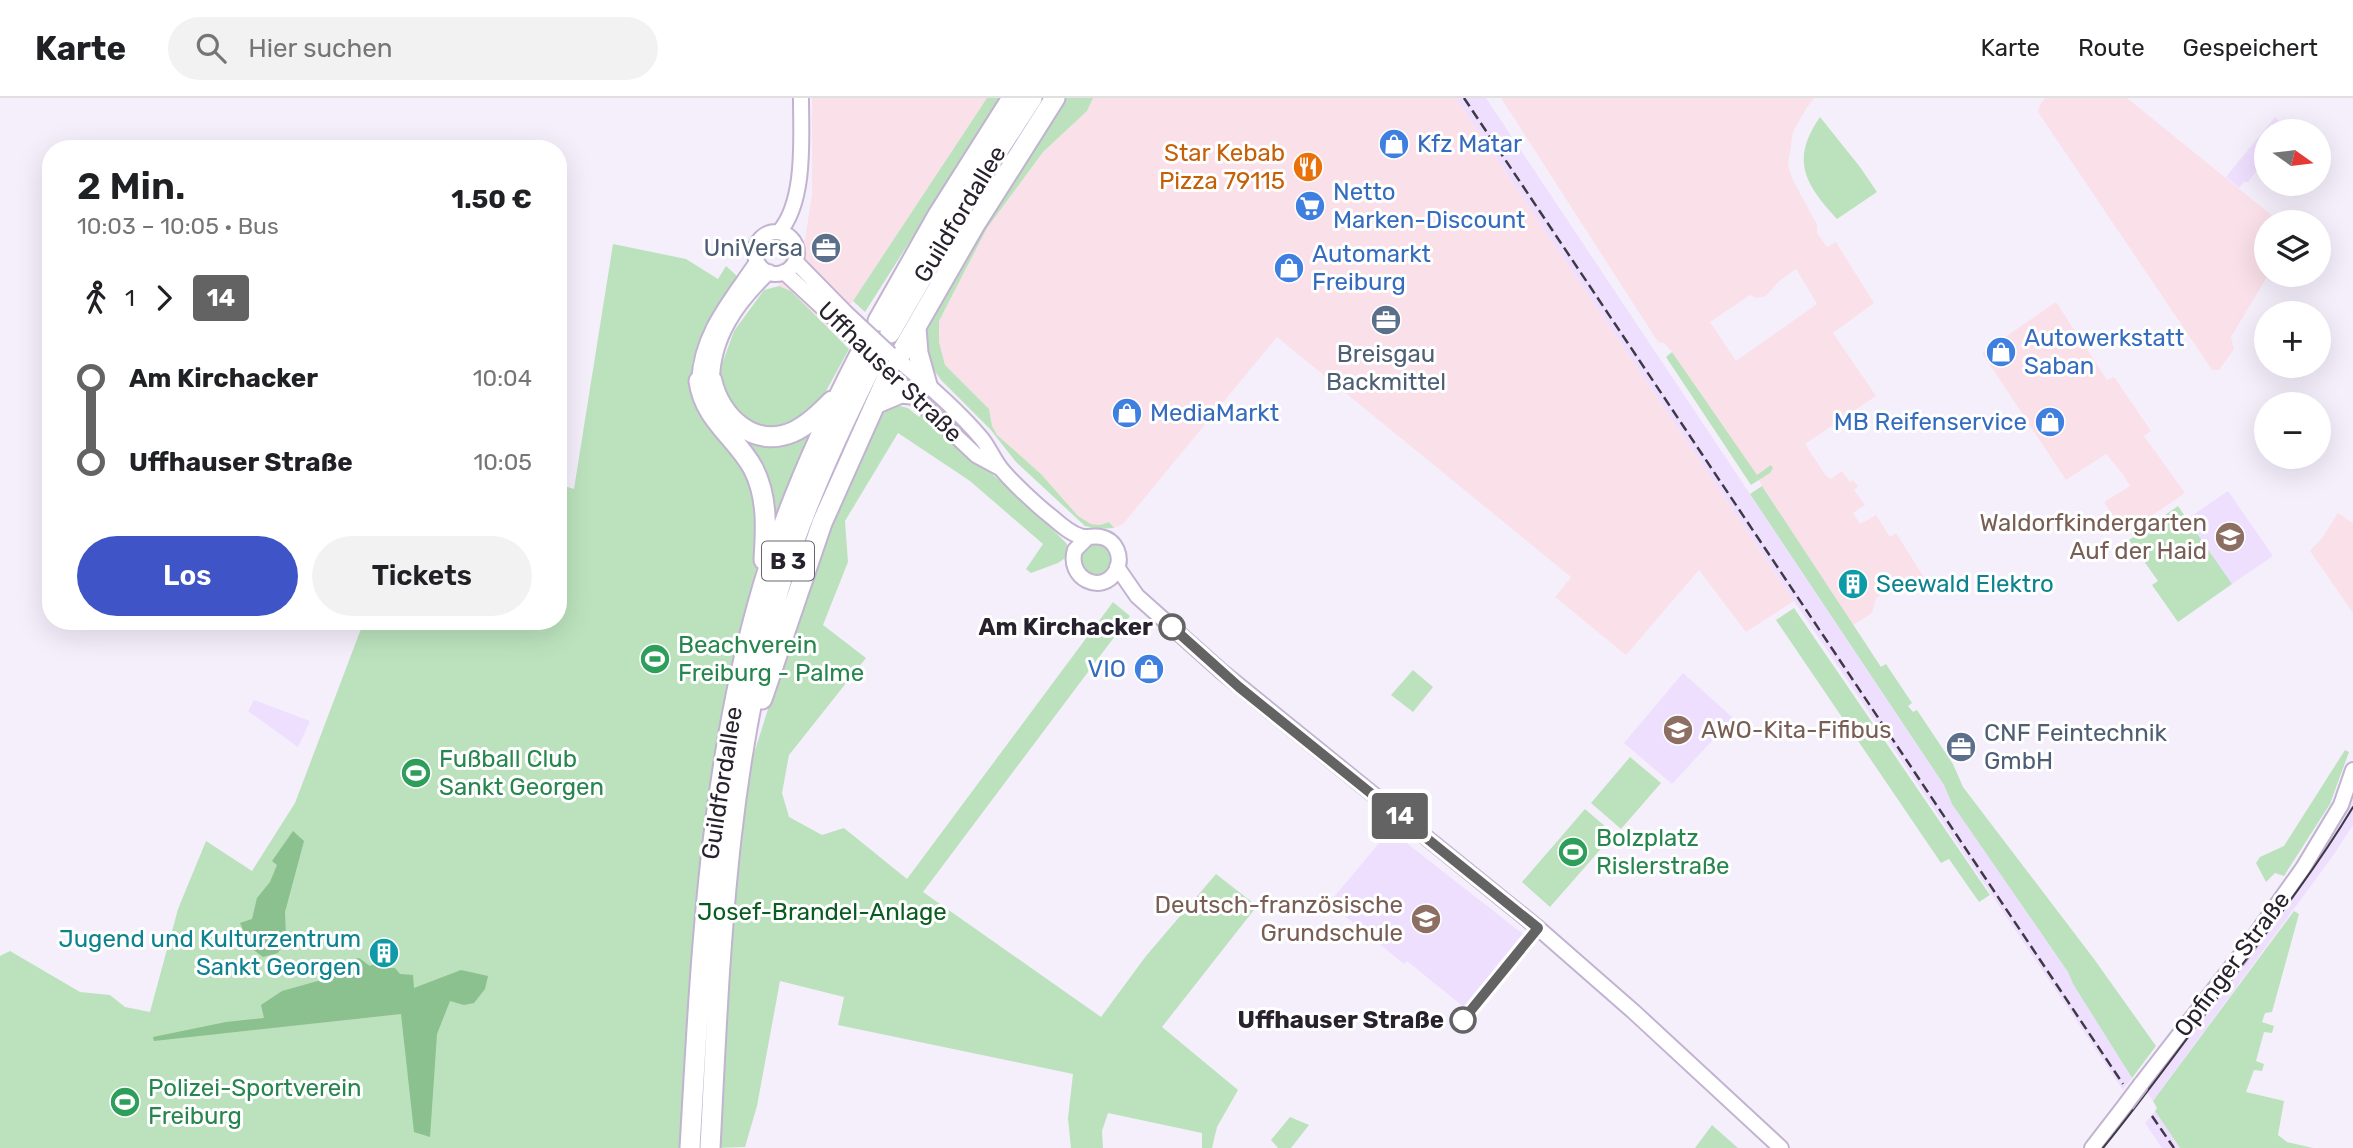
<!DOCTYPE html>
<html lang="de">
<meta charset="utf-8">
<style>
:root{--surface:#fff;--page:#f2f2f2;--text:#202124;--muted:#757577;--line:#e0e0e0;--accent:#3e54c7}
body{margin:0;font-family:Rubik,sans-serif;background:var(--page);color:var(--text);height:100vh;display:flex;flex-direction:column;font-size:26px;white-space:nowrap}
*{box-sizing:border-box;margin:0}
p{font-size:23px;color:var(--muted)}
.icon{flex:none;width:38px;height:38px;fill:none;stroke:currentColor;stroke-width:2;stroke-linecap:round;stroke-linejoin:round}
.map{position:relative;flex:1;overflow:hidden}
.details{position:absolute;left:42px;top:42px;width:525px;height:490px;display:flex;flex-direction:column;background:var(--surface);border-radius:28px;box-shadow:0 7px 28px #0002}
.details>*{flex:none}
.badge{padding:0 14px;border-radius:5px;font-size:24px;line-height:46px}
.needle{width:46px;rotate:104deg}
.tools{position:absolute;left:2254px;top:21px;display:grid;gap:14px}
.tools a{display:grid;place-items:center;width:77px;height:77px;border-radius:50%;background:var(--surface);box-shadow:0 7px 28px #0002;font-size:35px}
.map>.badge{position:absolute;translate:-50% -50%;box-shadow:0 0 0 4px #fff}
.legs{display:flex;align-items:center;gap:10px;height:77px;padding:0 35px;font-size:23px}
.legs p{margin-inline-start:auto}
.overview{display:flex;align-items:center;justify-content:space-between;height:119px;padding:0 35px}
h1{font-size:38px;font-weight:600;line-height:52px}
.cta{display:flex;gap:14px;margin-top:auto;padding:14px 35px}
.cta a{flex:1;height:80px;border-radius:42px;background:var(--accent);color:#fff;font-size:28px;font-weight:600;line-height:80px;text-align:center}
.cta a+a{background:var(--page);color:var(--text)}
ul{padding:0 35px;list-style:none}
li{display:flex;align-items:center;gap:24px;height:84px;font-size:26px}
li i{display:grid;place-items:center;width:10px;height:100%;margin:0 9px;background:currentColor}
li i::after{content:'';width:18px;height:18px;margin:-9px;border:5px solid;border-radius:50%;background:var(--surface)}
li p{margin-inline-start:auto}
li:first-child i{background:linear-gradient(#0000 50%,currentColor 0)}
li:last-child i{background:linear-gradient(currentColor 50%,#0000 0)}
header{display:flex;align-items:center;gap:42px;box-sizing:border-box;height:98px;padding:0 35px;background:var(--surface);border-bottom:2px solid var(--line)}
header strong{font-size:33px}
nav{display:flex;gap:38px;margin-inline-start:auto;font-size:24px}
.search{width:490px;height:63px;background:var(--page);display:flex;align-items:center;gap:18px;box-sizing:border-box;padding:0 24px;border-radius:38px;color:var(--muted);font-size:26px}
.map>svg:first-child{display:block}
.commercial{fill:#fae0e9;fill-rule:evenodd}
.built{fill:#eedffe}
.green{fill:#bbe2bd}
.forest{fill:#8bc08f}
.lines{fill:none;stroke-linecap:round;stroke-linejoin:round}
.tertiary-casing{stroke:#c2b3d1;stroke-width:18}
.trunk-casing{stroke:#c2b3d1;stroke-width:23}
.tertiary{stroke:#fff;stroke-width:14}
.trunk{stroke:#fff;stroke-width:19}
.tram{stroke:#3f3945;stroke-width:2}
.rail{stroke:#3f3945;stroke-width:2.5;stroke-dasharray:10 5;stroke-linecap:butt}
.tertiary-bridge-casing{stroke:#c2b3d1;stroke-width:18;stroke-linecap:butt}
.tertiary-bridge{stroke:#fff;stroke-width:14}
.line-1-casing{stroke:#fff;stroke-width:16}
.line-1{stroke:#646363;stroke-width:10}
.stop-1-dot{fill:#fff;stroke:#646363;stroke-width:3.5}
.labels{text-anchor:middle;stroke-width:6;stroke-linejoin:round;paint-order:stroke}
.shield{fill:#fff;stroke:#68646d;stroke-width:2}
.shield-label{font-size:23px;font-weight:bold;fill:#28222e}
.shop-label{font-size:24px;fill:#366cbe;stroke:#fff;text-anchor:start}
.food-label{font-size:24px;fill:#c56008;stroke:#fff;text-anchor:end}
.street-label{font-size:24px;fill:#28222e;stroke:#fff}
.service-label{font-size:24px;fill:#4e5e75;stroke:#fff;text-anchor:end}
.education-label{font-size:24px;fill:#785e54;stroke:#fff;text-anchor:end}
.culture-label{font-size:24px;fill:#0d838f;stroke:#fff;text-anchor:start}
.stop-label{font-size:24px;font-weight:bold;fill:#28222e;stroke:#fff;text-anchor:end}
.leisure-label{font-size:24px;fill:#27864d;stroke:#fff;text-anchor:start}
.park-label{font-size:24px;fill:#0a5c1f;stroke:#fff}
</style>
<header>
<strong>Karte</strong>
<div class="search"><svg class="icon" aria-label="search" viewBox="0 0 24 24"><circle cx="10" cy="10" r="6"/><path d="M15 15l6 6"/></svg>Hier suchen</div>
<nav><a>Karte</a><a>Route</a><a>Gespeichert</a></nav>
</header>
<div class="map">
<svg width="2353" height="1050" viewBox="0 0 2353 1050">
<rect width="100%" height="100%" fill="#f5effc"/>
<path class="commercial" d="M812,0H987L853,203L829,232L791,193L779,188L780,167L789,158V154L805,142L812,96Z
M1093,0H1456L1794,503L1746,534L1699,472L1626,557L1555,499L1571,479L1277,239L1123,426L1114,430L1109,424L1100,427L1091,426L1078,418L1041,376L997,337L992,329L989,311L945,267L939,244V223L987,130L1043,54L1087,13Z
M1501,0H1814L1805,12L1793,34L1788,67L1793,82L1817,127V135L1827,149L1836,144L1874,205L1833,235L1876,298L1805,346L1826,378L1831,381L1842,373L1850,384L1853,382L1858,388L1854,392L1865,407L1853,415L1860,426L1876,417L1890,439L1896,435L1925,481L1903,495L1898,493L1881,497L1876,500L1872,515L1853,527L1762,388L1759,382L1770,375L1773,370L1772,367L1757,378L1672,254L1664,245L1658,244ZM1796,171L1817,206L1736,263L1710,224L1750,197L1757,200L1766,198L1778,184Z
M2045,0H2127L2280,124H2266V177H2268L2231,239L2234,251L2219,272H2212L2038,14L2040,7Z
M2056,204L2107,282L2114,279L2151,333L2144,338L2185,395L2125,436L2104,404L2130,388L2122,375L2106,356L2066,382L1982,255Z
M2338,415L2353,425V515L2310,453L2322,440Z"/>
<path class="built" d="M1456,0H1486L1944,687L1952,706L2068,874L2073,886L2132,980L2123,992Z
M2275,19L2290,33H2266V61L2248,84H2244L2239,90L2226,79Z
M2228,393L2273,458L2232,486L2187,421Z
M1683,575L1733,620L1672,686L1624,645Z
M254,602L310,623L298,649L248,613Z
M2353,699V727L2332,759L2153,1003L2145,991L2314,766L2342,724Z
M1390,732L1523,836L1465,910L1407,863L1404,866L1329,805Z
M2155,1013L2180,1050H2162L2145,1025Z"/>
<path class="green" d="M987,0H1001L865,214L853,203Z
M1059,0H1093L1087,13L1043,54L987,130L939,223V244L945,267L989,311L992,328L997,337L1041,376L1078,418L1091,426L1100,427L1109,424L1114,430L1098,431L1085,428L1016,364L990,331L941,282L931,268L926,253L925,224Z
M1820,19L1860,69L1877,94L1837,121C1805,86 1790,62 1820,19Z
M613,146L686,161L718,181L726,168L737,178L704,234L695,255L692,266L694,301L757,388L762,448L732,566L716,645L685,1050H0V858L10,853L80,894L110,897L125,909L150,914L178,811L206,743L252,773L295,705L364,523H558V386L574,391Z
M779,188L791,193L849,251L819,306L791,331L755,332L722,300L719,274L734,233L764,192Z
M1672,254L1757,377L1771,367L1773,370L1770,375L1751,387L1666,259Z
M900,308L908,310L919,319L923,314C971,359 1022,400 1067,446L1068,458L1058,465L1031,475L1026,471L1043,446L970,383L898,335L845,423L848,464L823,527L866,560L789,657L782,695L789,719L822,737L844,730L907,781L1113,504L1130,518L923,794L1101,919L1146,858L1216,776L1257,808L1162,929L1238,992L1217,1029L1212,1050H1202V1035L1108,1015L1102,1033L1103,1050H1071L1068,1020L1073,976L838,927L844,899L780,883L757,1008L745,1049L714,1050L725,858L750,668L820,447L879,319L887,312Z
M813,331L773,427L729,332Z
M1762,388L1881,569L1886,566L1912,605L1908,608L1913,614L1917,612L1953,666L1963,689L2094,861L2156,948L2132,980L2073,886L2068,874L1952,706L1944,687L1750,396Z
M2178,408L2232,486L2178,524L2152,487L2158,483L2129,442Z
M1080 461a16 16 0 1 1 32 0a16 16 0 1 1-32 0Z
M1794,510L1990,797L1979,804L1949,761L1941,765L1776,522Z
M1413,572L1433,589L1413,614L1391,597Z
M2345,652L2349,654L2330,706L2284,778L2275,775L2266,784L2256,765L2260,759L2284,748Z
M1630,659L1661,685L1621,731L1591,705Z
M1585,711L1614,736L1550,809L1522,784Z
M2294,813L2299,816L2272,914L2265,915L2262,924L2274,928L2272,935L2264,934L2256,963L2264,966L2262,973L2254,972L2246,994L2284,1003L2278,1037L2287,1044L2313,1050H2180L2155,1013L2157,1010L2153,1003Z
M1290,1019L1309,1027L1291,1050H1278L1271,1042Z
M1712,1027L1738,1050H1695Z"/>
<path class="forest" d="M293,733L304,743L285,814L286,841L278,855L263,859L251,850L240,825L252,821L257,800L270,784L277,767L272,763Z
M359,860L370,868L378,864L386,870H395L400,876L413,877L414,890L461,872L488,878L485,891L474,905L464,907L450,903L437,936L430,1039L414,1034L401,916L154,943L153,939L226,924L264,920L261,907L282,893L332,879L338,865Z"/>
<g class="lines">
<g class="tertiary-casing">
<path id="tertiary" d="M779,134C806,103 801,40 801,0
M755 155a21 21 0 1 1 42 0a21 21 0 1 1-42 0Z
M795,163L845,214
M784,174L837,223
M892,257C923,282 956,310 982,341C989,350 993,360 999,368C1009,382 1040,410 1053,420C1061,427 1070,435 1080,438C1087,441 1093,437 1101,439C1116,442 1123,459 1116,473C1102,498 1066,480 1075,452L1087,440
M884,270L976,357L1000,370
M699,283C702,234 731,203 757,164
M712,283C712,239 737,204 769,174
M1117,469L1137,498L1221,573L1538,830L1634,914L1781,1050
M2141,986L2247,849L2303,770L2341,707L2353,672
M2092,1050L2126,1006"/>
</g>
<g class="trunk-casing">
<path id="trunk" d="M878,223L938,117L1012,0
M916,230L918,255L927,287
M890,235L975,88L1032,0
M897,262L974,128L1055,0
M699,283C704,321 736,339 753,370C768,399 766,431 764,462
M712,283C720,319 754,351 793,334C808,327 820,315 832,303
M875,306L901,295L911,296
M762,601L822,425L889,275
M690,1050C701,861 709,671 763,488C787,408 821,332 859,258
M710,1050C720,856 726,661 784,474C806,404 838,335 871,269"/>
</g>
<use href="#tertiary" class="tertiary"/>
<use href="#trunk" class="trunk"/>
<path class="tram" d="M2103,1050C2146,997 2186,942 2226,888C2270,830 2315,772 2353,709"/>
<path class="rail" d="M1464,0L2123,986
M2152,1018L2174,1050"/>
<g class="tertiary-bridge-casing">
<path id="tertiary-bridge" d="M845,214L890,256
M837,223L883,269
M2126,1006L2141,986"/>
</g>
<use href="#tertiary-bridge" class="tertiary-bridge"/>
</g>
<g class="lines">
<g class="line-1-casing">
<path id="line-1" d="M1172,529L1239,589L1538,830L1463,922"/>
</g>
<use href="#line-1" class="line-1"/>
</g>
<defs>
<g id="shop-disc" transform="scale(1.575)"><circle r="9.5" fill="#3f7fe0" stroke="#fff"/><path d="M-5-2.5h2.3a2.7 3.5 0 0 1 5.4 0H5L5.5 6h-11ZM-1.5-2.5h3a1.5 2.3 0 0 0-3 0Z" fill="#fff"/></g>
<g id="restaurant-disc" transform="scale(1.575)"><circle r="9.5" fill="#e8710a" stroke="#fff"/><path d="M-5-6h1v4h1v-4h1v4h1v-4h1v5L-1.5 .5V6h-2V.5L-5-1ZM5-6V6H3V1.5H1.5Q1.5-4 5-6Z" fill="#fff"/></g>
<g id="supermarket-disc" transform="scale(1.575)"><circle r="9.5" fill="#3f7fe0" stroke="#fff"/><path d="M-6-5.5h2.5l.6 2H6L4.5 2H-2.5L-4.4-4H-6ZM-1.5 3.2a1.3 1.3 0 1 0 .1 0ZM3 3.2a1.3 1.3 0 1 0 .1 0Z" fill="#fff"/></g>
<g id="office-disc" transform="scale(1.575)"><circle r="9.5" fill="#5c6f8a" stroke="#fff"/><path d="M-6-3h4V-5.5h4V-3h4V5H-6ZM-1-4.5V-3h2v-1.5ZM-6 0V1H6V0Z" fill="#fff"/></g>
<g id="school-disc" transform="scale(1.575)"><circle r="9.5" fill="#8d6e63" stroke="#fff"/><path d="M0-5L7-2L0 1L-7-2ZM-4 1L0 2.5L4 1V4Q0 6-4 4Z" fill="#fff"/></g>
<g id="building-disc" transform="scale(1.575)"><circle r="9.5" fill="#0f9aa8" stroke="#fff"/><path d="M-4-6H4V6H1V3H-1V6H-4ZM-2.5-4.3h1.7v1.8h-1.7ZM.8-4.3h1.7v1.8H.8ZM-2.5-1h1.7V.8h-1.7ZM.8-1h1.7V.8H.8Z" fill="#fff"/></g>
<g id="stadium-disc" transform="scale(1.575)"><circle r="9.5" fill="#2e9e5b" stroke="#fff"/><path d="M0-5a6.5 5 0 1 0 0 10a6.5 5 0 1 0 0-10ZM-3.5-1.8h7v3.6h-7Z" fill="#fff"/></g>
</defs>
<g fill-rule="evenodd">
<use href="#shop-disc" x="1394" y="46"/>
<use href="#restaurant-disc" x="1308" y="69"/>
<use href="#supermarket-disc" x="1310" y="108"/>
<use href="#office-disc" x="826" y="150"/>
<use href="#shop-disc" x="1289" y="170"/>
<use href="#office-disc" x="1386" y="222"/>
<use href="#shop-disc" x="2001" y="254"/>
<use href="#shop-disc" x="1127" y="315"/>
<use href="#shop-disc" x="2050" y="324"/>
<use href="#school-disc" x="2230" y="439"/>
<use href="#building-disc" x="1853" y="486"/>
<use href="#stadium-disc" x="655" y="561"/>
<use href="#shop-disc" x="1149" y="571"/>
<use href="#school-disc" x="1678" y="632"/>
<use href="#office-disc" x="1961" y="649"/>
<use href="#stadium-disc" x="416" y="675"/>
<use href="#stadium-disc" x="1573" y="754"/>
<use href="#school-disc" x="1426" y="821"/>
<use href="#building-disc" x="384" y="855"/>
<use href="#stadium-disc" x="125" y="1004"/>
</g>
<g class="stop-1-dot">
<circle cx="1172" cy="529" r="12"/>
<circle cx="1463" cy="922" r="12"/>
</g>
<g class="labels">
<rect class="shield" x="762" y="443.5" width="52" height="39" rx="5"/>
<g class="shield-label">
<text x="788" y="471">B 3</text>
</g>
<g class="shop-label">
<text x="1417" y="54">Kfz Matar</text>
<text x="1333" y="102">Netto<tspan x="1333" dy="28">Marken-Discount</tspan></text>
<text x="1312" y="164">Automarkt<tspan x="1312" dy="28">Freiburg</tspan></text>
<text x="2024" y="248">Autowerkstatt<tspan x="2024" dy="28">Saban</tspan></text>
<text x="1150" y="323">MediaMarkt</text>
<text x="2027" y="332" text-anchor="end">MB Reifenservice</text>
<text x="1126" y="579" text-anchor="end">VIO</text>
</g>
<g class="food-label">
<text x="1285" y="63">Star Kebab<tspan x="1285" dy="28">Pizza 79115</tspan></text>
</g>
<g class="street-label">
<text transform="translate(960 116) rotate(-59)" y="8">Guildfordallee</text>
<text transform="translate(890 274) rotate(44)" y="8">Uffhauser Straße</text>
<text transform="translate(722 685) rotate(-81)" y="8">Guildfordallee</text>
<text transform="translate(2232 866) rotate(-53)" y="8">Opfinger Straße</text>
</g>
<g class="service-label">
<text x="803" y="158">UniVersa</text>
<text x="1386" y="264" text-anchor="middle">Breisgau<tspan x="1386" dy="28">Backmittel</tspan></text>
<text x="1984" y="643" text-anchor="start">CNF Feintechnik<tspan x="1984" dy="28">GmbH</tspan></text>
</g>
<g class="education-label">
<text x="2207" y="433">Waldorfkindergarten<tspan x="2207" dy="28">Auf der Haid</tspan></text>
<text x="1701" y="640" text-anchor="start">AWO-Kita-Fifibus</text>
<text x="1403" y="815">Deutsch-französische<tspan x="1403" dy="28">Grundschule</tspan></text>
</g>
<g class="culture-label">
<text x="1876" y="494">Seewald Elektro</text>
<text x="361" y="849" text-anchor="end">Jugend und Kulturzentrum<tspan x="361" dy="28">Sankt Georgen</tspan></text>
</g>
<g class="stop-label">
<text x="1153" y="537">Am Kirchacker</text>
<text x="1444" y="930">Uffhauser Straße</text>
</g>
<g class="leisure-label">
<text x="678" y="555">Beachverein<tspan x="678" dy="28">Freiburg - Palme</tspan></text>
<text x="439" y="669">Fußball Club<tspan x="439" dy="28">Sankt Georgen</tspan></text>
<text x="1596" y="748">Bolzplatz<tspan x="1596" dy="28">Rislerstraße</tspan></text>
<text x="148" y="998">Polizei-Sportverein<tspan x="148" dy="28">Freiburg</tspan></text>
</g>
<g class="park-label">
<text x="822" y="822">Josef-Brandel-Anlage</text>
</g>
</g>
</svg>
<div class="tools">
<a><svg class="needle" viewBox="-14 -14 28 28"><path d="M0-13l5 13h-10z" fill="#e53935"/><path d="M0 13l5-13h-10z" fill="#757577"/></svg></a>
<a><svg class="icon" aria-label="layers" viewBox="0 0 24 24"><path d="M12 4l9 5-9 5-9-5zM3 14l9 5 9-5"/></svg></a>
<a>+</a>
<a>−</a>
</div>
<b class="badge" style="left:1400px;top:718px;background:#646363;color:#fff">14</b>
<section class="details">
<div class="overview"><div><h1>2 Min.</h1><p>10:03 – 10:05 · Bus</p></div><b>1.50 €</b></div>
<div class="legs"><svg class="icon" aria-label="walk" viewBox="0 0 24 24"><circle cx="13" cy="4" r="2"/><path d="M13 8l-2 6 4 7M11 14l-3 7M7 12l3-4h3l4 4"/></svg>1<svg class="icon" aria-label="forward" viewBox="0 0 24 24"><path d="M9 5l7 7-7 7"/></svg><b class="badge" style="background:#646363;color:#fff">14</b></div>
<ul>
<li><i style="color:#646363"></i><b>Am Kirchacker</b><p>10:04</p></li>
<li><i style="color:#646363"></i><b>Uffhauser Straße</b><p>10:05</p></li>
</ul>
<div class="cta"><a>Los</a><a>Tickets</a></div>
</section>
</div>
